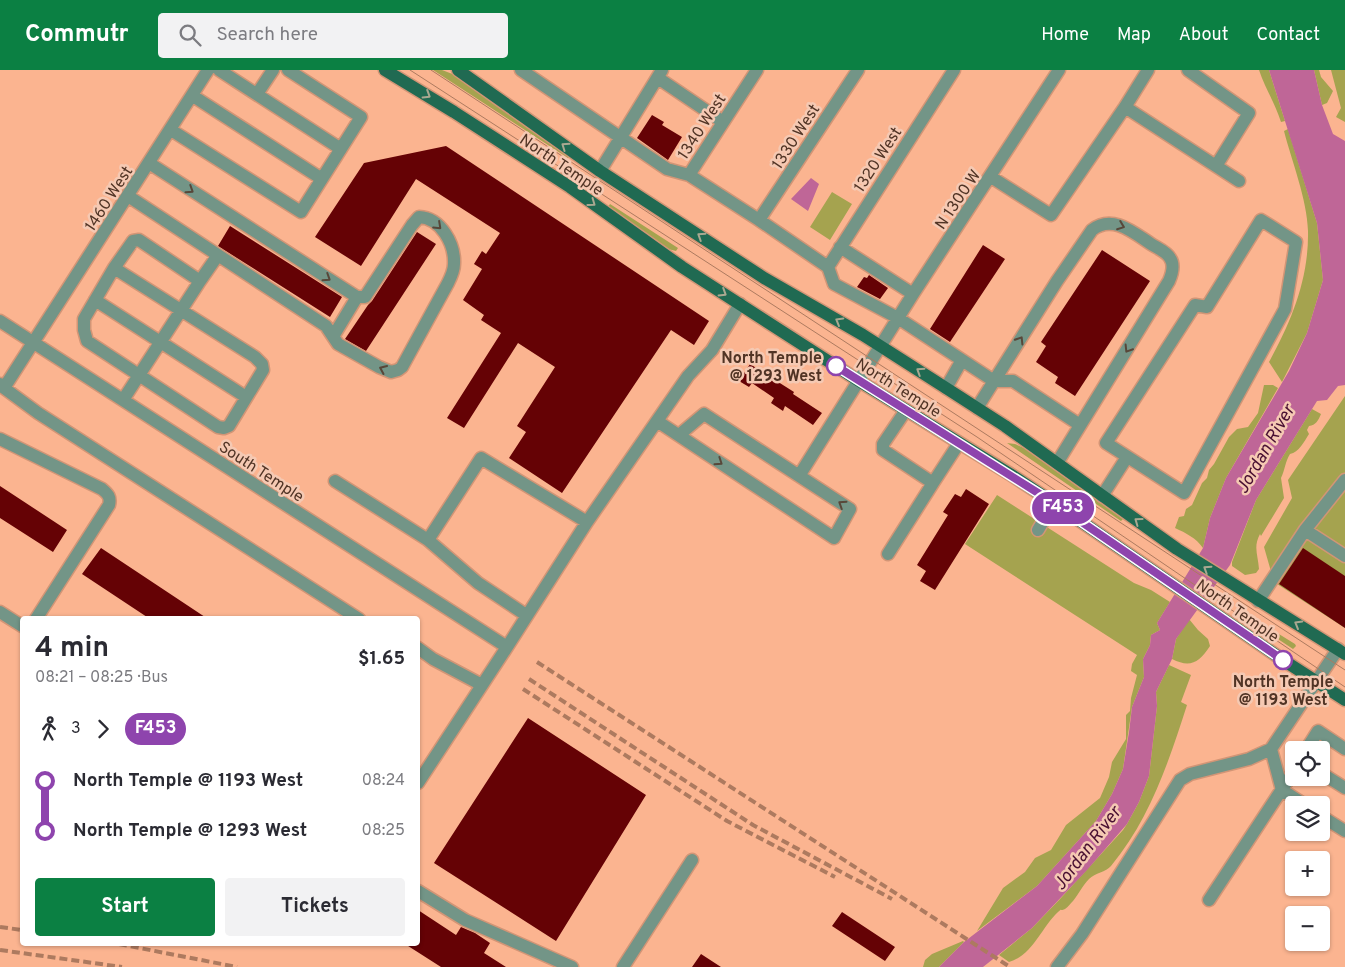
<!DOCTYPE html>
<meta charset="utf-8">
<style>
:root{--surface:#fff;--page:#f2f2f3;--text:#2b2b33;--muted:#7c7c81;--accent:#0b8043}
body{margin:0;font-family:Overpass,sans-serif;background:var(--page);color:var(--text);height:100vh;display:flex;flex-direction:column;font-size:19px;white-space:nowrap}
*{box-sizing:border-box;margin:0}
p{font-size:16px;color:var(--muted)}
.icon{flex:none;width:28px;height:28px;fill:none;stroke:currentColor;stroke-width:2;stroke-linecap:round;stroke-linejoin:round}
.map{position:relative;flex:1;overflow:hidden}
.side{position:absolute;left:20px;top:546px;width:400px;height:330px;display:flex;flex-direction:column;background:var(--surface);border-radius:5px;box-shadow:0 1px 4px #0004}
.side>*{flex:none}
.badge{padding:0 10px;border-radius:16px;font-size:18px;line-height:32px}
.controls{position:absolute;left:1285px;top:671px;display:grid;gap:10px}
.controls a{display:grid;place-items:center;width:45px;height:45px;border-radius:5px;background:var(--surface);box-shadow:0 1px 4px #0004;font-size:25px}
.map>.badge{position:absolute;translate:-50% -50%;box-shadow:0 0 0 2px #fff}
.legs{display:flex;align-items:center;gap:8px;height:55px;padding:0 15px;font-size:16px}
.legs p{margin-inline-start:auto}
.headline{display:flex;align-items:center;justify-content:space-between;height:85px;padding:0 15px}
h1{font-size:28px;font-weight:700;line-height:38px}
.cta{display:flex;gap:10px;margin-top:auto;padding:10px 15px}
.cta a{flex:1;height:58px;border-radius:5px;background:var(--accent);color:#fff;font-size:20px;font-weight:700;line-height:58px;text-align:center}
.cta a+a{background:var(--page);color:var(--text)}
ul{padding:0 15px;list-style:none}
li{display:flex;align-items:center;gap:18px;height:50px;font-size:19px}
li i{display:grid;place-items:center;width:8px;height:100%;margin:0 6px;background:currentColor}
li i::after{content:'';width:12px;height:12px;margin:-6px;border:4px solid;border-radius:50%;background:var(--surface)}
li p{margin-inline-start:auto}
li:first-child i{background:linear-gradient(#0000 50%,currentColor 0)}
li:last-child i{background:linear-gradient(currentColor 50%,#0000 0)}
header{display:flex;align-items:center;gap:30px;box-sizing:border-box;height:70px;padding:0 25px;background:var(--accent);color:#fff}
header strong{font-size:24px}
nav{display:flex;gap:28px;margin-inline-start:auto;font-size:18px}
.search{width:350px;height:45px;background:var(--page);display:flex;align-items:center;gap:12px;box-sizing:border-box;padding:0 18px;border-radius:5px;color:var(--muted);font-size:19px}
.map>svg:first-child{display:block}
.green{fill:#a5a34f}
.water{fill:#bf6697}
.building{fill:#650205}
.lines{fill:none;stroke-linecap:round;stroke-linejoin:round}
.minor-casing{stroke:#d29576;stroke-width:15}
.major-casing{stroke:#d29576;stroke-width:15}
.minor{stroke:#739587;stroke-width:12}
.major{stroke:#206a52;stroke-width:12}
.tram{stroke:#ad7a5f;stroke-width:1}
.rail{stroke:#ad7a5f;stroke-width:4;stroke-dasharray:8 4;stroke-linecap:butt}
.oneway{stroke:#aaa891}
.oneway2{stroke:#584739}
.line-1-casing{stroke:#fff;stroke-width:11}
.line-1{stroke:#8e44ad;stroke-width:8}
.stop-1-dot{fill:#fff;stroke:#8e44ad;stroke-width:2.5}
.labels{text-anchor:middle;stroke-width:5;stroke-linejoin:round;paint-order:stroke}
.street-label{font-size:16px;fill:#513425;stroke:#f5c9b3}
.stop-label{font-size:16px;font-weight:bold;fill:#513425;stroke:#f5c9b3;text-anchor:end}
.water-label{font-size:18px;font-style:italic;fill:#491032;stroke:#f5c9b3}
</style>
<header>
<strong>Commutr</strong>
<div class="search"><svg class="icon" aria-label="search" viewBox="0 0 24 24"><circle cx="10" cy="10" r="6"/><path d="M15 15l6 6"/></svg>Search here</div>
<nav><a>Home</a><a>Map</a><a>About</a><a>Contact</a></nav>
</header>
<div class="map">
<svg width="1345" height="897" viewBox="0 0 1345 897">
<rect width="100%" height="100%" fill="#fbb490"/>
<path class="green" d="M433,0H442L455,5L569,87L568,88Z
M1259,0H1269L1285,51L1281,52C1275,33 1265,18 1259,0Z
M1314,0H1319L1321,7L1333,21L1327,33L1322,35Z
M1331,0H1345V52L1336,47L1341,38Z
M1288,59L1317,153L1323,210L1307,263L1282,312L1269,292C1291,252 1309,209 1308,161C1307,129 1292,92 1284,61Z
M832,122L852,134L830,170L810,157Z
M610,134L678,178L676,181L668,179L608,137Z
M1264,315H1273L1278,318L1226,408L1210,448L1203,478C1196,468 1186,463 1175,458L1179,447L1184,446L1186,439L1192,435L1202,413L1207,408L1209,400L1214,394L1229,367L1237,359L1248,357L1258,343Z
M1345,326V558L1274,512L1264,477L1292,428L1288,410Z
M1312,339L1321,344C1318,351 1316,355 1309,356L1307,360L1309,364C1304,372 1299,382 1290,384C1285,392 1285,400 1281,408L1284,428L1261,466L1260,464C1253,477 1258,485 1259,499L1256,503L1245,505L1232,496V492L1256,430Z
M1007,373L1015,374L1024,378L1123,449L1121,451Z
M997,425L1134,513L1151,520L1170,532L1157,553L1160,560L1151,565L1150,575L1143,589L1144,607L1132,637L1123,699L1112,724L1096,751L1037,816L977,861L1003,818L1025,802L1035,788L1051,780L1066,755L1100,728L1109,707L1112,692L1126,669V645L1130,641L1131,628L1137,605L1131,601L1132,594L1137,585L965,474Z
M1247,544L1295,574L1296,576L1293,579L1246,548Z
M1189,549L1198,560L1208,569L1210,576C1199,593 1190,598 1172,589L1176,569Z
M1169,595L1191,605L1181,632L1187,635C1169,691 1150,749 1111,796C1106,802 1095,803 1089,809C1082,816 1079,824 1073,831C1071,833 1068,837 1065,839C1059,842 1063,837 1058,842C1041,858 1033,885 1009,892L999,885L1032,858L1060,829L1123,760L1127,754L1139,732L1149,706L1157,636L1156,622Z
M963,871L964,872L939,897H923L925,890L932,884Z"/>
<path class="water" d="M1269,0H1314L1322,35L1333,64L1345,71V315L1338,316L1327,330L1317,331L1256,430L1230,495L1176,569L1172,589L1156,622L1157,636L1149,706L1139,732L1127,754L1087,800L1032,858L983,897H939L964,872L1037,816L1096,751L1112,724L1123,699L1129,662L1132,637L1144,607L1143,589L1150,575L1151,565L1160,560L1157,553L1203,478L1210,448L1226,408L1289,301L1307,263L1323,210L1317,153Z
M811,108L819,114L808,141L791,129Z"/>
<path class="building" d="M652,45L664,52L662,55L682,67L668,90L637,68Z
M446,76L709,251L694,275L671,260L562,423L509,388L526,362L517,356L555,297L518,273L464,358L447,348L501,263L481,250L484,245L463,230L482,199L474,194L482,181L486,184L500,163L416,109L361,196L315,167L364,93Z
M230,156L342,227L330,247L218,176Z
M417,162L436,174L366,281L345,269L368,235L372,231Z
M983,175L1005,189L950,272L930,259Z
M1102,180L1150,211L1075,326L1055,313L1058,307L1036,292L1046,276L1041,272Z
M869,205L888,218L880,229L857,217L864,207L867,208Z
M750,294L794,322L793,324L822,343L813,355L785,336L783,341L771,333L774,328L752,313L749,317L739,311Z
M0,416L67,460L53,482L0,448Z
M966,419L989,434L935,520L920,511L926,501L917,495L948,445L943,442L955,424L961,427Z
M101,478L208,549H150L82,504Z
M1303,478L1345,506V558L1279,514Z
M528,648L646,725L556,871L434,793Z
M418,840L456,865L461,857L475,863L490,873L484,883L506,897H441L405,874H418Z
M842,842L895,877L885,891L832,856Z
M701,884L721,897H692Z"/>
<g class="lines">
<g class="minor-casing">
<path id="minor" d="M219,0L341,79
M521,0L667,99L689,105L759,150L828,197L834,214L898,248L962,290L946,318
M1188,0L1249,43L1216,96
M658,8L723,52
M257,24L273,0
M193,26L322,109
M1125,37L1239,111
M171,60L301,142L361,47L288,0
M600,101L662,0
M689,105L757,0
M991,107L1051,145L1125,37L1148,0
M128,126L326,256L338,274L379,297L391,302L398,300L402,297L448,213C451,207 454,200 454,194C455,174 441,148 419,147L412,155L365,227H357L149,93
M759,150L858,0
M1261,150L1296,172L1285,239L1184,423L1106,373L1195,235L1207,237Z
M840,177L913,224
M828,197L954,0
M114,198L255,287L262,294L263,300L229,356L224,358L218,357L87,271L84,260V249L114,198L133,171L139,170L200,211C175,250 149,290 123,330
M200,211L218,185
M95,230L246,327
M0,251L507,577
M334,265L357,227
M962,290L994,311H1013L1080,355
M0,314L4,318L208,0
M4,318L38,343L359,549
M977,338L1057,211L1092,160C1112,144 1133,162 1151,174C1157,178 1167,182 1170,188C1175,195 1172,204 1169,211L1057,393
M906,340L883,374V380L933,413L959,373
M657,351L834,468L850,439L704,344L679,365
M0,369L102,419C108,424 111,427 109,435L36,549
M799,406L913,224L1059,0
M335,411L428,470L481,388L587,452
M1102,426L1127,387
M1038,460L1054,433
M1305,460L1345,486
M428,470L478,513L526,545
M888,484L933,413
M1258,531L1305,460L1345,410
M0,542L22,556
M418,578L433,589L482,615
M1271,679L1338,579
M1271,679L1282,720L1305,735
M1306,680L1318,661L1345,679
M1321,703L1345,718
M418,713L507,577L587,452L688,306L712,280L740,234
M1321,746L1345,761
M418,821L465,850L572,897
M1209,830L1294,701
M623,897L692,790
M1057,897L1082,864L1180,710L1190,704L1249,689L1271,679"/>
</g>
<g class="major-casing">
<path id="major" d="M385,0L454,42L570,117L682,197L859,311L1010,404L1054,433L1283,590L1345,630
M458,0L600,101L764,208L863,265L946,318L1005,356L1177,479L1345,584"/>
</g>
<use href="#minor" class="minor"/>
<use href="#major" class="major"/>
<path class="tram" d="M410,0L977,367L1345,617
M431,0L1345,600"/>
<path class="rail" d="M537,592L1010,897
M529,609L753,755L892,829
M523,619L727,751L835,807
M0,857L22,860
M119,874L237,897
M0,880L122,897"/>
</g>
<defs><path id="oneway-chevron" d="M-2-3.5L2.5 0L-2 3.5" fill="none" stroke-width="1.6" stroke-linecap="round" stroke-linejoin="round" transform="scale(1.25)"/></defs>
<g class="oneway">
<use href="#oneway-chevron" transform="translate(427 25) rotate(32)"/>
<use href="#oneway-chevron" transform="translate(565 76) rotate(-145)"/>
<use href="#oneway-chevron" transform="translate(592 133) rotate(36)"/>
<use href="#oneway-chevron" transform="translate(701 166) rotate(-147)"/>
<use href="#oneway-chevron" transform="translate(723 223) rotate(32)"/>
<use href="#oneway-chevron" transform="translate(839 251) rotate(-150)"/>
<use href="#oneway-chevron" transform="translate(920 301) rotate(-147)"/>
<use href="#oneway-chevron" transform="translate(1138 451) rotate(-144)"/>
<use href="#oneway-chevron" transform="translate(1207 499) rotate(-147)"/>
<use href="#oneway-chevron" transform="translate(1298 554) rotate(-150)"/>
</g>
<g class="oneway2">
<use href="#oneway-chevron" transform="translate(190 120) rotate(33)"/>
<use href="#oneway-chevron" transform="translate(438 156) rotate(43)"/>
<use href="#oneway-chevron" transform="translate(1121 156) rotate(21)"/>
<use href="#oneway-chevron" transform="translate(327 208) rotate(33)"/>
<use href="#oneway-chevron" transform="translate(1020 270) rotate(-58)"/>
<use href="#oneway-chevron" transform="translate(1128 279) rotate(122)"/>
<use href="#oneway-chevron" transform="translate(383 299) rotate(-156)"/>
<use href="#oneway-chevron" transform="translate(719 392) rotate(34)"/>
<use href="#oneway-chevron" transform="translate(842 434) rotate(-147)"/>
</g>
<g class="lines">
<g class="line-1-casing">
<path id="line-1" d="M836,296L1054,433L1283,590"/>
</g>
<use href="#line-1" class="line-1"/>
</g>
<g class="stop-1-dot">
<circle cx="836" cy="296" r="9"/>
<circle cx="1283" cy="590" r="9"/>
</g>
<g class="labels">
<g class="street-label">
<text transform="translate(701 56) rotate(-57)" y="6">1340 West</text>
<text transform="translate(795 66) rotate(-57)" y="6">1330 West</text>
<text transform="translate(877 89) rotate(-57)" y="6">1320 West</text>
<text transform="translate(562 94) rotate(34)" y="6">North Temple</text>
<text transform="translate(108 128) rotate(-57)" y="6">1460 West</text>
<text transform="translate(957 129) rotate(-56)" y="6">N 1300 W</text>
<text transform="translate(899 317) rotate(32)" y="6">North Temple</text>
<text transform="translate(262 401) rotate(33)" y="6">South Temple</text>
<text transform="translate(1238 540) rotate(35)" y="6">North Temple</text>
</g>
<g class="stop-label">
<text x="822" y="293">North Temple<tspan x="822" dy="18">@ 1293 West</tspan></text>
<text x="1283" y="617" text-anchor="middle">North Temple<tspan x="1283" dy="18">@ 1193 West</tspan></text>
</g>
<g class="water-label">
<text transform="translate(1265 379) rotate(-60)" y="6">Jordan River</text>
<text transform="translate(1087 778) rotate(-53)" y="6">Jordan River</text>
</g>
</g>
</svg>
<div class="controls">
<a><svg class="icon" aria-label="locate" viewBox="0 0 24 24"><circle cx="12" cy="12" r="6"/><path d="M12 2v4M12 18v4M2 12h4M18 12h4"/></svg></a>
<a><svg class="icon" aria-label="layers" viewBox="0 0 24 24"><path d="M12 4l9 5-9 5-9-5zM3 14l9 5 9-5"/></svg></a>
<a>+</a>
<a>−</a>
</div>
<b class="badge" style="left:1063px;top:438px;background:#8e44ad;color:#fff">F453</b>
<section class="side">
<div class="headline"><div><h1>4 min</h1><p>08:21 – 08:25 · Bus</p></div><b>$1.65</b></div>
<div class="legs"><svg class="icon" aria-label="walk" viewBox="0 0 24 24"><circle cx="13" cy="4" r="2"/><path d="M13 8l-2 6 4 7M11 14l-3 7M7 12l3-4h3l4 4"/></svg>3<svg class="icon" aria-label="forward" viewBox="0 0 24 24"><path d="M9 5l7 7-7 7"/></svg><b class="badge" style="background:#8e44ad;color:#fff">F453</b></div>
<ul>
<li><i style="color:#8e44ad"></i><b>North Temple @ 1193 West</b><p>08:24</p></li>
<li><i style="color:#8e44ad"></i><b>North Temple @ 1293 West</b><p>08:25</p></li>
</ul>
<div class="cta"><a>Start</a><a>Tickets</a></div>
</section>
</div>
